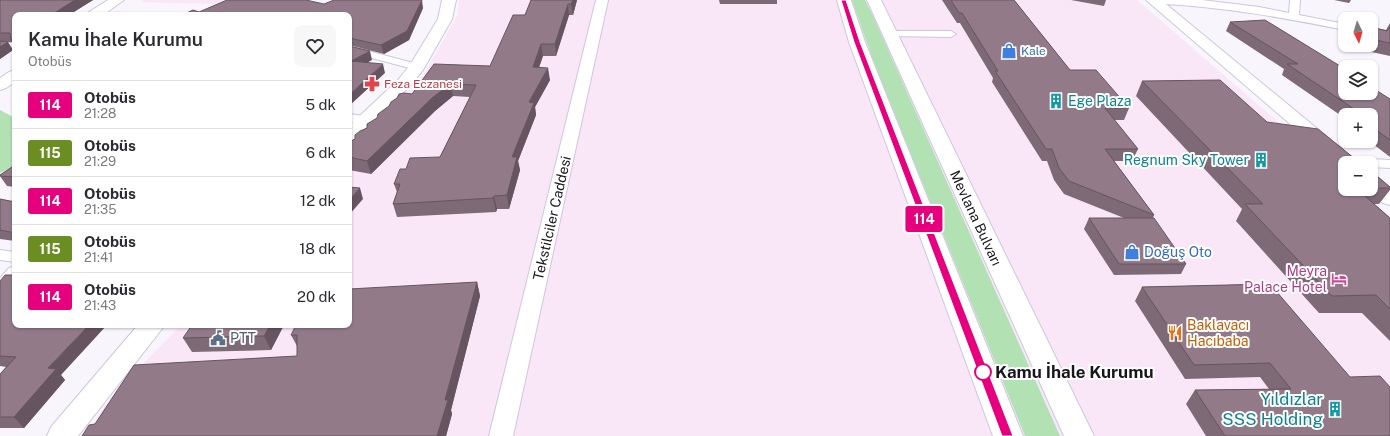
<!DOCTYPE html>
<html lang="tr">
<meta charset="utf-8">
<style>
:root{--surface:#fff;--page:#f7f7f7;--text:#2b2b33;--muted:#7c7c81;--line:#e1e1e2}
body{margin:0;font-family:"Public Sans",sans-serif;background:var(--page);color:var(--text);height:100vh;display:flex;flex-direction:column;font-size:15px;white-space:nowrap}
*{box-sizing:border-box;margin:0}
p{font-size:13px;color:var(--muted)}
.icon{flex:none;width:22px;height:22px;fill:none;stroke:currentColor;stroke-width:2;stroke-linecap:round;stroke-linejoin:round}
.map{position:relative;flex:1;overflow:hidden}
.sheet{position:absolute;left:12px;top:12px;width:340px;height:316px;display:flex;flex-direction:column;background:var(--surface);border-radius:8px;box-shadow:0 1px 3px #0004}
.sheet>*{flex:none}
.badge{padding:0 8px;border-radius:3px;font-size:14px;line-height:26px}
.needle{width:26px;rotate:175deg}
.fabs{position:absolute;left:1338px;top:12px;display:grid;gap:8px}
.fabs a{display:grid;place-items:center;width:40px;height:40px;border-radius:8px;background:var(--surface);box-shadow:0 1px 3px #0004;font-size:20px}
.map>.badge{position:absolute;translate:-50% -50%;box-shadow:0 0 0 2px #fff}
.round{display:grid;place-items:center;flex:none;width:42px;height:42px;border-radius:8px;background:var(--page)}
.headline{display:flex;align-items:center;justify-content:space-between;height:68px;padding:0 16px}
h1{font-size:19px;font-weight:600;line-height:30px}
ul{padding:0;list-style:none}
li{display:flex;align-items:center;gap:12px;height:48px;padding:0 16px;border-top:1px solid var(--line)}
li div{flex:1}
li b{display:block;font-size:15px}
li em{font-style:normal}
li .badge{min-width:44px;font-weight:700;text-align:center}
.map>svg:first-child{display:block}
.commercial{fill:#f9e7f8}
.green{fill:#b2e2b3}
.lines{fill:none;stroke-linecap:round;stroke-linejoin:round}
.minor-casing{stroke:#cdc6e1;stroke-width:2}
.tertiary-casing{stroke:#cdc6e1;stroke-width:2}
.secondary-casing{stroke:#cdc6e1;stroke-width:2}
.trunk-casing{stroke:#cdc6e1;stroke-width:2}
.minor{fill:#fff;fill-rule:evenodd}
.tertiary{fill:#fff;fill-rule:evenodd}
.secondary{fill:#fff;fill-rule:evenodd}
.trunk{fill:#fff;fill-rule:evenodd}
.wall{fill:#7e6976}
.shaded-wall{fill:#665560}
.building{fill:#927a89;stroke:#665560}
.line{fill:#e6007e;stroke:#fff}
.stop-dot{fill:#fff;stroke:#e6007e;stroke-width:2}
.labels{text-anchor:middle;stroke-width:4;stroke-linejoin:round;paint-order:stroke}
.far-shop-label{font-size:12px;fill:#366cbe;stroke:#fff;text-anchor:start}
.far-health-label{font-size:12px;fill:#be3a42;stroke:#fff;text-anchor:start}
.culture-label{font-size:14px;fill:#0d838f;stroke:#fff;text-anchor:start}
.street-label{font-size:14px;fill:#18151e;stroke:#fff}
.shop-label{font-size:14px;fill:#366cbe;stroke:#fff;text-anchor:start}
.hotel-label{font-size:14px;fill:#b23c85;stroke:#fff;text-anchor:end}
.food-label{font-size:14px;fill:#c56008;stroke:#fff;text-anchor:start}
.service-label{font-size:14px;fill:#4e5e75;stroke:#fff;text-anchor:start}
.near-stop-label{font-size:17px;font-weight:bold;fill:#18151e;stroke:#fff;text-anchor:start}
.near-culture-label{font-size:17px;fill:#0d838f;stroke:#fff;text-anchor:end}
</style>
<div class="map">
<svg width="1390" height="436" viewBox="0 0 1390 436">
<rect width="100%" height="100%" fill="#f8f6fc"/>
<path class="commercial" d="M143,0H225L216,4L140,2Z
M459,0H1137L1345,180V189L1390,219V436H85L112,396L181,325H349V152L423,76L457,16Z"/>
<path class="green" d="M852,0H865L874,18L1060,436H1025L874,63Z
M0,110L15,118V166L0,173Z"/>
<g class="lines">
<g class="minor-casing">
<path id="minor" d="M1159,0H1202L1259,7L1289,13L1290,0H1300L1299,15L1345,24V30C1284,18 1225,7 1163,4L1160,3Z
M891,31H951L956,34L951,37L887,36L886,34Z
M0,43H15V49H0Z
M349,46L421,65L423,67L421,69L417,70L349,52Z
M349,114L371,117L373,120L371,123L367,124L349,122Z
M1371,159L1390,160V168L1371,167V163H1364L1366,160Z
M0,250L15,252V262L0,260Z
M15,266V282L6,292L0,294V278L9,268Z"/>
</g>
<g class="tertiary-casing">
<path id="tertiary" d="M596,0H608L513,436H489Z"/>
</g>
<g class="secondary-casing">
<path id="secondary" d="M108,0H124L103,15H87L89,12Z
M442,0H456L452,19L423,70L410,86L355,140L349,141V126L398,80L410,65L438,19Z
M1146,0H1161L1354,159L1357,163H1345V168L1340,167Z
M15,70V82L6,88L0,90V78L9,72Z
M1371,177L1378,179L1390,189V205L1383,203L1366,189H1371Z
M138,325H165L78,436H47L51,427Z"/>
</g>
<g class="trunk-casing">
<path id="trunk" d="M837,0H851L865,42L1023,436H993L849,42Z
M867,0H881L1094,436H1064Z"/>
</g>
<use href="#minor" class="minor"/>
<use href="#tertiary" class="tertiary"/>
<use href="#secondary" class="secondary"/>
<use href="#trunk" class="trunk"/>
</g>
<path class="wall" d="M0,0H93L69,15H15V46L12,42H7L13,50L0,59Z
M531,0H577L573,15H569L556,56H543L539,67L550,80L535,107L536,115L518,161L520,170L509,209H497L496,212L397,217L393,204L397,192L394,184L406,169L440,157L470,97L453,96L435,111L371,174L349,170V142L355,139L377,118L412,94L490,66L525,15Z
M719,0H777V4H720Z
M942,0H1014L1070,70L1129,108L1124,120H1114L1138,149L1132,161H1114L1154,215L1153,218L1186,264L1181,274L1114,275L1084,229L1089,218H1124L1064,194L1054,180L1047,161H1042L992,82L993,78L960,23H957Z
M1071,0H1106L1104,6Z
M1334,0H1351L1349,3Z
M324,4L423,8L409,40L384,54L349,45V15L199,12Z
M1230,22L1390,99V157L1369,141H1371V115H1345V123L1341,120L1343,117L1282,75L1284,69L1226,31Z
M1390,23V56L1344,46L1345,42V45H1371V27L1386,30Z
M1142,81L1267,122L1345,189H1371V171L1390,187V190L1379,204H1374L1390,218V341L1362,313H1319L1236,221L1242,209L1136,96Z
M15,165V187L7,186L0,176V175Z
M0,199L15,202V241L0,239Z
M0,281L61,375L65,380L24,428H0V374L6,367L0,366Z
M477,282L480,296L451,410L452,414L446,436H82L95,424L297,356V346L291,335Z
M1270,284L1390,436H1206L1186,404L1195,390L1269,389L1260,377L1185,379L1135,301L1142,287Z
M284,325L271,350L192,352L183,338Z"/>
<path class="shaded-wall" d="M75,0H93L69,15H51Z
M422,0L423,8L409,40L384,54L381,45Z
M573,0H577L573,15L571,4Z
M568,4L569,15L556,56L555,44Z
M15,37V46L11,40Z
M8,42L13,50L0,59V47Z
M541,44L543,56L535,79L533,67Z
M370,51L372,60L354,70L351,61Z
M383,64L385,73L349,106V95Z
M548,68L550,80L535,107L536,115L518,161L520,170L509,209L507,195L512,157L529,102Z
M450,84L453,96L435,111L371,174L367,161L432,98Z
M360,188L363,199L349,215V200Z
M494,196L497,209L496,212L493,198Z
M477,282L480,296L451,410L452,414L446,436H437L445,400Z
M89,325H107L61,375L65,380L24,428L14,417L48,368Z
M270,325H284L271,350L264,336Z"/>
<path class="building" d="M0,0H75L51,15H15V37L11,40L10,33H0Z
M227,0H306L324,4L334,0H422L407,31L381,45L349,38V15H182L193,10L199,12Z
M531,0H573L571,4H568L555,44H541L533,67L548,68L529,102L534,103L512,157H517L507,195L494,196L493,198L393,204L400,184H394L400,169H406L410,158L440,157L476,85L450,84L432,98L367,161L349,157V142L355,139V135L360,131L367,128V124L377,118L378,114L389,106L391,102L397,98L399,94L404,93L412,94L434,64L490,66L513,15H525Z
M951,0H1014L1070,70H1096L1129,108H1105L1138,149H1105L1154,215L1069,181L1059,168L1052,149H1046L995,71H998L962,13H959Z
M1265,20L1345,69V93H1371V87L1390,99V140L1371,126V115H1356L1347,109H1354L1287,64H1298L1230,22Z
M1371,27L1387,31L1389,28H1390V43L1371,39Z
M0,41L8,42L0,47Z
M349,46L370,51L351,61L383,64L349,95Z
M1220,80L1267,122L1318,129L1360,163H1345V189H1357L1390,218V309L1376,295L1332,296L1245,204H1263L1142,81Z
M15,165V177L0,176V175Z
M1371,171L1390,187V188H1371Z
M349,187L360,188L349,200Z
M0,199L15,202V233L0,230Z
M1089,218H1154L1186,264H1119Z
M5,275H15V325H89L48,368L56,369L14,417H0V374L16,357L0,356V281Z
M477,282L445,400H448L437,436H82L89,425L95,424L134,365L297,356V335H291L296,325H349V289Z
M1270,284L1350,377L1380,376L1390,387V436H1225L1195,390L1291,389L1270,363L1194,365L1142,287Z
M192,325H270L264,336L183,338Z"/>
<path class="line" d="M841,0H846L860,42L1013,436H1002L854,42Z"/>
<defs>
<g id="shop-bare" transform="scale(1.2)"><path d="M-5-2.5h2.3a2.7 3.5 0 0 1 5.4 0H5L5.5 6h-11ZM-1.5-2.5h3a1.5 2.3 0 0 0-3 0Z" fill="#3f7fe0" stroke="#fff" stroke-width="2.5" paint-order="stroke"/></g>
<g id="pharmacy-bare" transform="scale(1.2)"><path d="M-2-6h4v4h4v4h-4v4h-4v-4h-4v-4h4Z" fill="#e0444e" stroke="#fff" stroke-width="2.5" paint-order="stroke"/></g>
<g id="building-bare" transform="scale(1.2)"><path d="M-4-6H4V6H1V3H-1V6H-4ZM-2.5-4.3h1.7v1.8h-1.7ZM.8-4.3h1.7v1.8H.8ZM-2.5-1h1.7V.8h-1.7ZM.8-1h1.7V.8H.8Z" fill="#0f9aa8" stroke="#fff" stroke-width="2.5" paint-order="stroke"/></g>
<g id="hotel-bare" transform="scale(1.2)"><path d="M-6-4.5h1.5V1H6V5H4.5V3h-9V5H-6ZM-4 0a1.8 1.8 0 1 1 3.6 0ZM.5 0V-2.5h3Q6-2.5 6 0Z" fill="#d1479c" stroke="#fff" stroke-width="2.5" paint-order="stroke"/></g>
<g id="restaurant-bare" transform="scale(1.2)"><path d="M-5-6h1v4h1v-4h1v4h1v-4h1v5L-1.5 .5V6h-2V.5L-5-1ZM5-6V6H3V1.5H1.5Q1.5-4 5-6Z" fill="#e8710a" stroke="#fff" stroke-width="2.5" paint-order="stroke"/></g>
<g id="civic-bare" transform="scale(1.2)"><path d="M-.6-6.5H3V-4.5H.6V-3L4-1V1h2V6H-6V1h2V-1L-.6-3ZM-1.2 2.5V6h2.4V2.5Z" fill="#5c6f8a" stroke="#fff" stroke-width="2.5" paint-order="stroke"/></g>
</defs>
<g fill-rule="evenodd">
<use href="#shop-bare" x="1009" y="51"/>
<use href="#pharmacy-bare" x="372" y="84"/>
<use href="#building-bare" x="1056" y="101"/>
<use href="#building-bare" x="1261" y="160"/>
<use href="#shop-bare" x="1132" y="252"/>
<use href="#hotel-bare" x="1339" y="279"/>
<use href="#restaurant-bare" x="1175" y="333"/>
<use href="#civic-bare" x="218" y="338"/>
<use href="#building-bare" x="1335" y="409"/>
</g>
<circle class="stop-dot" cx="983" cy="372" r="8"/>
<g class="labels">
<g class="far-shop-label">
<text x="1021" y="55">Kale</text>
</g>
<g class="far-health-label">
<text x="384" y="88">Feza Eczanesi</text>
</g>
<g class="culture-label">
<text x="1068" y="106">Ege Plaza</text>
<text x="1249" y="165" text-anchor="end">Regnum Sky Tower</text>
</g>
<g class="street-label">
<text transform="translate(552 218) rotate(-77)" y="5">Tekstilciler Caddesi</text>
<text transform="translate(976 218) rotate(65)" y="5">Mevlana Bulvarı</text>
</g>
<g class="shop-label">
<text x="1144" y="257">Doğuş Oto</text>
</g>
<g class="hotel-label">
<text x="1327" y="276">Meyra<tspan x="1327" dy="16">Palace Hotel</tspan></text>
</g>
<g class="food-label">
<text x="1187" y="330">Baklavacı<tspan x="1187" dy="16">Hacıbaba</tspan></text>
</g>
<g class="service-label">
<text x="230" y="343">PTT</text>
</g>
<g class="near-stop-label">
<text x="995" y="378">Kamu İhale Kurumu</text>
</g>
<g class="near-culture-label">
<text x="1323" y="405">Yıldızlar<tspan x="1323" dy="20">SSS Holding</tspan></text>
</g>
</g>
</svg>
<div class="fabs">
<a><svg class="needle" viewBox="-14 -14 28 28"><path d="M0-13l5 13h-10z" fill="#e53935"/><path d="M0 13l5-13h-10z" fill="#7c7c81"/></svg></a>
<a><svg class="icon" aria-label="layers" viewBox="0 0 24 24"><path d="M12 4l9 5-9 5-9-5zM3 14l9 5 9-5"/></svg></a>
<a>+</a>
<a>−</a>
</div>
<b class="badge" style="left:924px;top:219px;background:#e6007e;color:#fff">114</b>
<section class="sheet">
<div class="headline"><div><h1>Kamu İhale Kurumu</h1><p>Otobüs</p></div><a class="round"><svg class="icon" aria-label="heart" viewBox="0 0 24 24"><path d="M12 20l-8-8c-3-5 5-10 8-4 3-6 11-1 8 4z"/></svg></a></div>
<ul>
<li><span class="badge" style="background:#e6007e;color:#fff">114</span><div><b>Otobüs</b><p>21:28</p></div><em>5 dk</em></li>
<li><span class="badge" style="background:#6b8e23;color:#fff">115</span><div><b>Otobüs</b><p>21:29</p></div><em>6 dk</em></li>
<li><span class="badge" style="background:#e6007e;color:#fff">114</span><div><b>Otobüs</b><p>21:35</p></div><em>12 dk</em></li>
<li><span class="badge" style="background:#6b8e23;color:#fff">115</span><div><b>Otobüs</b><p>21:41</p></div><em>18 dk</em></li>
<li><span class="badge" style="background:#e6007e;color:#fff">114</span><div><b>Otobüs</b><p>21:43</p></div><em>20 dk</em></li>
</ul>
</section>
</div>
